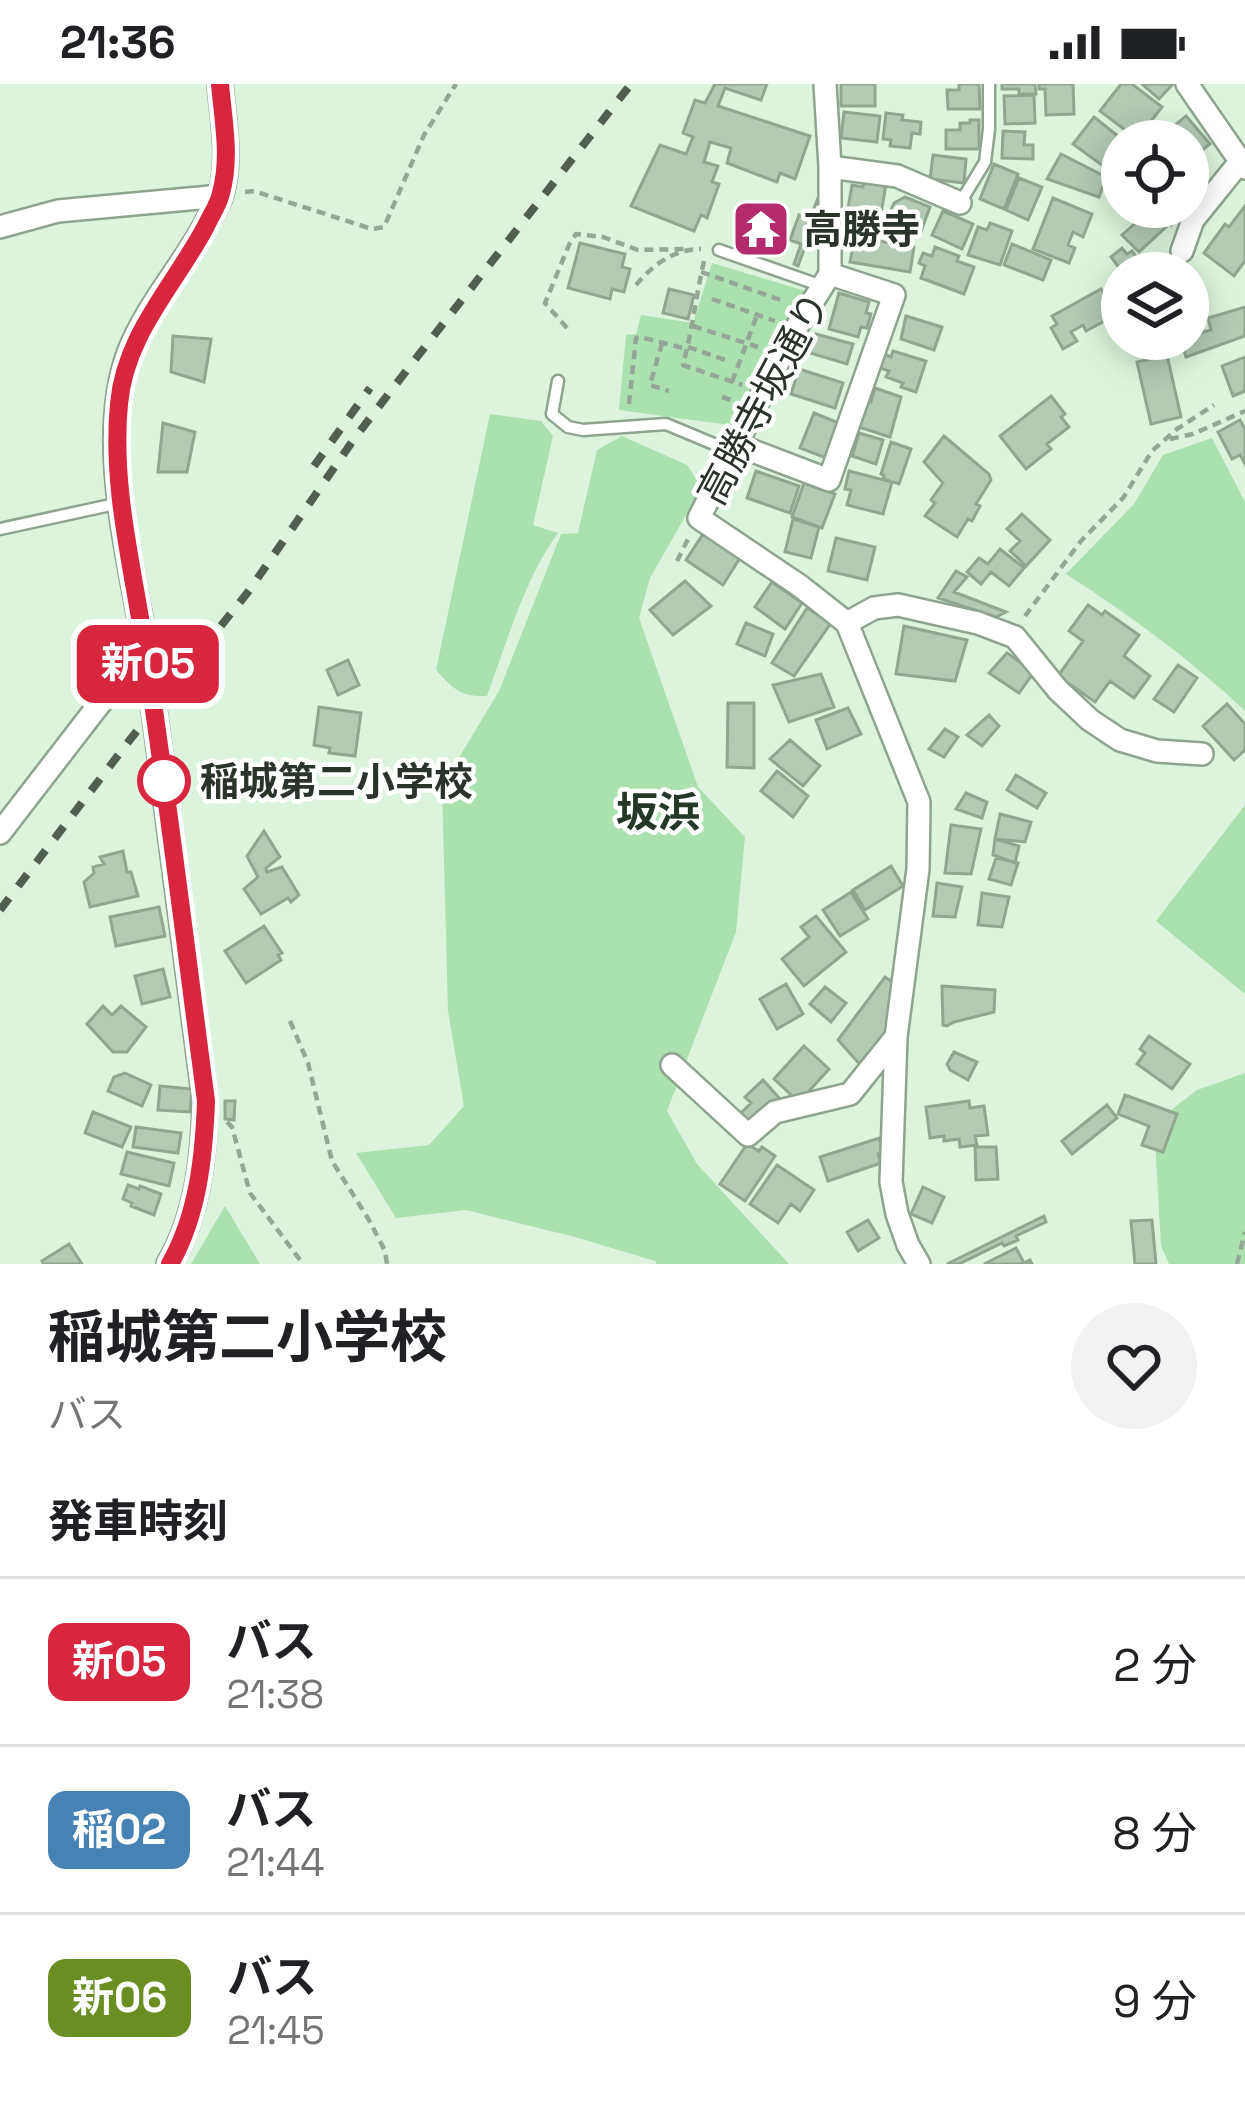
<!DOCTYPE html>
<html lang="ja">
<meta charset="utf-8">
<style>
:root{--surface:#fff;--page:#f2f2f2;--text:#202124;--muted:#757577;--line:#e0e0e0}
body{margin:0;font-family:"Space Grotesk","Noto Sans JP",sans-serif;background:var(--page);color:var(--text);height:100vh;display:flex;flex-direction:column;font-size:45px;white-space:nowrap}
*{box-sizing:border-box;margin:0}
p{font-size:39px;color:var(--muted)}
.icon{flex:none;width:66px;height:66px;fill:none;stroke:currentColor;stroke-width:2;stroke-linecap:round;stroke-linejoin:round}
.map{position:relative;height:1180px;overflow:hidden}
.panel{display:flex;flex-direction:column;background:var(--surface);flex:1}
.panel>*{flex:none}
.badge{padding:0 24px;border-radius:18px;font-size:42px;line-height:78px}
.controls{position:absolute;left:1101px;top:36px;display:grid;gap:24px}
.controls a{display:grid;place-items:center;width:108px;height:108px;border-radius:50%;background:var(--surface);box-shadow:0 6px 30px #0003;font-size:60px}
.map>.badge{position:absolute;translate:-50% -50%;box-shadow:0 0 0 6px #fff}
h2{padding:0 48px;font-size:45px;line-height:108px}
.round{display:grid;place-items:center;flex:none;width:126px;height:126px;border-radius:63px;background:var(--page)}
.headline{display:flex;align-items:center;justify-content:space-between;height:204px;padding:0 48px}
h1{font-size:57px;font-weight:700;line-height:90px}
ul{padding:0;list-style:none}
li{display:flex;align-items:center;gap:36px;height:168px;padding:0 48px;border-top:3px solid var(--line)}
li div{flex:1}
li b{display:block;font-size:45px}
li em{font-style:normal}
li .badge{min-width:132px;font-weight:700;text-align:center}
.status{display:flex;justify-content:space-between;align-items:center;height:84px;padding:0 60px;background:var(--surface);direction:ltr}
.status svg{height:33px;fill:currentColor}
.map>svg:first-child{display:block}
.green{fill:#aae1ae}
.building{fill:#b3cab5;stroke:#90a691;stroke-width:3}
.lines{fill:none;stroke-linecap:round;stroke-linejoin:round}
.service-casing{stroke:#8ea48f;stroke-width:15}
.minor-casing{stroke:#8ea48f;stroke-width:26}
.tertiary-casing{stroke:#8ea48f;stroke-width:28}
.path{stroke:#94a695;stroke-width:4.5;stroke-dasharray:9 6;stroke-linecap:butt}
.service{stroke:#fff;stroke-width:10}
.minor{stroke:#fff;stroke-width:21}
.tertiary{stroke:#fff;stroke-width:24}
.rail{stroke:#515e52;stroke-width:8;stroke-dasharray:15 15;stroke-linecap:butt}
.tertiary-bridge-casing{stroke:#8ea48f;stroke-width:28;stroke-linecap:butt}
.tertiary-bridge{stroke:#fff;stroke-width:24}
.line-casing{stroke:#fff;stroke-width:27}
.line{stroke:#d7263d;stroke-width:18}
.stop-dot{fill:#fff;stroke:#d7263d;stroke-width:6}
.labels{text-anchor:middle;stroke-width:9;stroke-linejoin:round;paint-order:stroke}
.poi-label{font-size:39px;font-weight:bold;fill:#2a342b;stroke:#fff;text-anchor:start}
.street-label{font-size:39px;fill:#2a342b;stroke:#fff}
.stop-label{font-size:39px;font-weight:bold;fill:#2a342b;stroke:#fff;text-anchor:start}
.neighbourhood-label{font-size:42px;font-weight:bold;fill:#253827;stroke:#fff}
</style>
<div class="status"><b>21:36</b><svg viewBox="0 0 49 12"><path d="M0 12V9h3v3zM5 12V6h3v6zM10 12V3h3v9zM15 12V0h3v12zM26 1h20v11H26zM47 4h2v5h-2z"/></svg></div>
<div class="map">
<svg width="1245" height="1180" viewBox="0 0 1245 1180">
<rect width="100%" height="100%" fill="#dcf4dd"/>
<path class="green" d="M712,179L809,208L764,280L737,342L619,326L626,251L636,250L641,231L693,239Z
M490,330L541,337L553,352L533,441L558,449C524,496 507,558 487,612C461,613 453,605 436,586Z
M622,352L687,381L702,403L650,494L639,534L698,703L745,753L736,848L667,1027L697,1080L789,1180H657L655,1177L575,1153L466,1126L396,1134L356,1069L429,1061L464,1022L448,927L442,702L499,607L561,450L578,449L597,366Z
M1212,354L1245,418V627C1190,575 1130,531 1066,490L1134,420L1163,371Z
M1245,721V910L1156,837Z
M1245,989V1180H1169L1161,1162L1154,1039L1197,1006Z
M225,1122L260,1180H191Z"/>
<path class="building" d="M715,0H767L761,16L725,4L718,22L810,52L795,95L780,89L777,98L727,79L731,64L710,58L704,78L718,82L712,98L719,100L707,134L701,131L694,147L631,122L660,61L686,70L693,53L683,49L695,16L705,19Z
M841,0H875V22H841Z
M959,0H979L980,25H948L947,6H959Z
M1002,0H1035L1036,10H1019V5H1002Z
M1039,0H1073L1074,30L1046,31L1045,5H1039Z
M1121,0H1132L1162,23L1137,55L1100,27Z
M1142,0H1173L1159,15Z
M1034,11L1035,39L1005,40L1004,12Z
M844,28L880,32L877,58L841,54Z
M886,29L903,31L902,36L921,38L920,50L912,49L910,64L890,62L891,56L883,55Z
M1186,32L1210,60L1191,75L1188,72V57H1171L1164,50Z
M1094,33L1124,57L1122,80L1114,90L1073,60Z
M970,36H979V65H946V46H960V39H970Z
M1003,47L1025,48L1024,61H1033V75L1002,74Z
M1061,70L1106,93L1099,113L1047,95Z
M933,71L966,75L964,99L930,95Z
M994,80L1018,90L1004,125L980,115Z
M1188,87L1202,103L1188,115Z
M1019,94L1042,103L1028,136L1006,126Z
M864,96L886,100L881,130L848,124L852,101L863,103Z
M905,113L930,123L919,153L885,140L894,119Z
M818,114L822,115L814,139L820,141L812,162L806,160L798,182L794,180L801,160L790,156L799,131L810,135Z
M1053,114L1092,130L1083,153L1073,148L1068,161L1075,164L1069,179L1033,165Z
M1245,122V177L1234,192L1204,169L1225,140L1229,143Z
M1157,123H1186L1188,126L1171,141Z
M1150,126L1166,143L1139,168L1122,151Z
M943,127L973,140L962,165L932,151Z
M990,139L1012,147L1000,181L968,171L978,143L987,146Z
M855,153L914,163L910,188L850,178Z
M580,159L625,170L622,183L630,185L624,208L612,205L610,215L568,204Z
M1012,160L1051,176L1043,196L1004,181Z
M935,163L959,172L957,177L974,183L964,210L921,194L925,182L919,179L923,169L932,172Z
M1122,164L1127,170L1132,167L1147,187L1144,189H1123L1111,173Z
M669,205L694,211L688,235L663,229Z
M1101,205L1116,231L1086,247L1083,241L1071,248L1077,257L1063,265L1051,244L1057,240L1052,232Z
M839,209L869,218L866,229L871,230L867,244L861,243L858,253L829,245Z
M1245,223V252L1186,273L1181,255H1188V252L1211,246L1208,234Z
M906,232L942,243L934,266L901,255Z
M816,250L853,260L847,280L810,269Z
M173,252L211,255L204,298L171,288Z
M893,267L926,277L916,308L901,303L903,299L886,293L889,287L880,284L884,270L891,273Z
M1167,271L1181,333L1151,340L1137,278Z
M1245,273V307L1233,312L1222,282Z
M799,285L843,299L835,324L791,310Z
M875,304L901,313L890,353L859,343L867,317L871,318Z
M1051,312L1065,330L1061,333L1069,343L1047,360L1051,365L1026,385L1000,352Z
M814,329L839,339L826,374L800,364Z
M1240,336L1245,345V380L1240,371L1232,375L1218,348Z
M163,339L195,348L187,388H158Z
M859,349L883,356L876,380L852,372Z
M944,352L989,390L991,396L976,420L980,422L972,437L968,435L957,453L925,432L935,419L931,416L943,399L924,378Z
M891,358L911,365L899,400L883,395L884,391L881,390Z
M756,387L799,402L790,429L747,414Z
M849,387L892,398L883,430L847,421L851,406L845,405Z
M804,399L835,410L822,444L792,433Z
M1022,430L1050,456L1026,482L1010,467L1020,457L1007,445Z
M793,435L819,443L811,474L785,468Z
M703,450L740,474L723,501L686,476Z
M836,454L875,463L867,496L828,487Z
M1000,465L1024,484L1009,502L991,488L981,500L967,488L979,474L988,480Z
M956,487L967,493L954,508L1006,528L996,533L938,514Z
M685,497L711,522L673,551L650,526Z
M772,498L802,519L785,545L755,523Z
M1088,521L1102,531L1105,527L1139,551L1124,572L1150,592L1134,614L1110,597L1095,618L1058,592L1083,557L1069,547Z
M807,524L831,539L794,592L772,579Z
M746,539L773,550L765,572L737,560Z
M904,542L967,556L955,597L896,590Z
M1007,569L1034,588L1019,609L989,589Z
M348,576L359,601L338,611L327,586Z
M1178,581L1197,594L1174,628L1154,615Z
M821,590L834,623L789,638L773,601Z
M728,619H754V684L727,683Z
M1227,620L1245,640V666L1234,676L1203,642Z
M319,623L361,629L355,672L329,669L330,664L314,661Z
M848,624L861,650L827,665L816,636Z
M989,631L999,642L982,662L967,651Z
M945,645L958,653L944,673L929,665Z
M790,656L820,682L803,702L770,675Z
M777,687L808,712L793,733L761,707Z
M1016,691L1046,709L1037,724L1007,706Z
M966,709L987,718L982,734L956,725Z
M1000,730L1031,738L1025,758L995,755Z
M951,741L981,745L971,790L945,789Z
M264,747L280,773L266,784L267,788L282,783L299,811L291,818L288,814L261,830L244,805L258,793L247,772Z
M995,755L1019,762L1015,779L993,771Z
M123,767L127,788H131L138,812L90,823L84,798L94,789L93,783L104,780L100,773Z
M996,774L1018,779L1011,801L989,795Z
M891,782L903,802L865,826L853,806Z
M937,799L962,803L955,833L933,832Z
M851,808L868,835L840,852L823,826Z
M982,809L1009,813L1002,843L978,841Z
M159,823L165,852L116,862L110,833Z
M816,832L846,868L804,902L782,875L809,853L801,843Z
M264,842L282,869L278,871L281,876L246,899L225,867Z
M163,885L170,913L142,920L135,892Z
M885,893L895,900L891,948L863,984L838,956Z
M786,900L803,930L777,945L760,915Z
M942,902L995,906L994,928L954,938L947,942L943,941Z
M825,903L846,919L831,938L810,920Z
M103,922L112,931L121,922L146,943L127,968H113L87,940Z
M1149,952L1190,980L1172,1005L1137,980L1145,969L1140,965Z
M804,962L829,985L799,1018L774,995Z
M954,968L977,978L968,996L950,986L947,980Z
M125,989L151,1001L142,1022L108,1007L114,993Z
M763,996L781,1016L749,1046L737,1033L751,1019L745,1013Z
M160,1002L192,1005L190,1028L158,1026Z
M1125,1011L1177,1030L1163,1068L1142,1061L1149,1042L1118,1030Z
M225,1017H235L234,1036L225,1035Z
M969,1017L970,1024L984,1022L988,1051L975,1052L977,1061L960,1063L959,1055L944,1057V1052L930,1054L926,1023Z
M1107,1021L1117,1034L1072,1070L1062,1057Z
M93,1028L131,1043L122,1063L85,1049Z
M136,1043L181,1049L178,1069L133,1063Z
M879,1054L884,1068L878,1070L881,1079L828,1097L820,1073Z
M747,1060L759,1067L762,1063L775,1072L745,1117L720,1100Z
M975,1063H996L998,1095L976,1096Z
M127,1068L174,1079L169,1102L121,1090Z
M777,1081L814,1106L800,1127L791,1120L778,1139L750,1120Z
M128,1101L139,1105L140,1102L161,1110L154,1131L131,1122L132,1119L123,1115Z
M923,1103L944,1113L932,1139L911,1130Z
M1044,1132L1046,1138L1016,1152L1018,1156L1004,1162L1002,1159L959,1180H947Z
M868,1136L879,1154L858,1167L847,1148Z
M1152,1136L1156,1180H1135L1131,1137Z
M69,1160L82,1180H44L42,1177Z
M1016,1164L1024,1179L1030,1176L1032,1180H984Z"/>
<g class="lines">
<g class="service-casing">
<path id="service" d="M960,119L985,78L989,45V0
M719,166L822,202
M558,297L552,330L568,343L583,346L666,340L733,368
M0,445L120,419"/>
</g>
<g class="minor-casing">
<path id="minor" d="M825,0L830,83V190L793,249L699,434L800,502L847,539L919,718L918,785L896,953L891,1098L897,1130L908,1161L919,1180
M1187,0L1245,84
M830,83L897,92L960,119
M0,143L58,127L221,112
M1182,167L1193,136L1239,79
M737,361L829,396L894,211L830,190
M847,539L874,524L898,521L978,539L1015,553L1058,606L1090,636L1120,656L1157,667L1202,670
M0,749L145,561
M672,981L748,1051L775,1028L850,1010L895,954"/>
</g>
<g class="tertiary-casing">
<path id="tertiary" d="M148,580C134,487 96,361 129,270C147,222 186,180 209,135C213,127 219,118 221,110C231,74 223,36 220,0
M159,664L205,1017C204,1072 198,1131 169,1180"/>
</g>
<path class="path" d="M245,108L254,107L372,145L384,143L424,51L456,0
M704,177C696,212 692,247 683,281L742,301
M701,188L786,218
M636,201C653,181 673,165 701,165
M712,215L775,237
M693,242L758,263
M567,244L545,219L569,161L576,150L603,153L638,166L688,165
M662,259L650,301L669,307
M688,263L725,276
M732,298L757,231
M722,313L734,317
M629,320L636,254L640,253L687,265
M1170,355L1193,350L1245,327
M677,477L688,455
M1025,532L1081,457L1123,414L1152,367L1177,345L1214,321
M290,937L308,979L332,1077L369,1136L385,1167L387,1180
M227,1038L232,1043L250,1109L303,1180
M1237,1180L1245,1148"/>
<use href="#service" class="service"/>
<use href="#minor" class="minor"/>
<use href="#tertiary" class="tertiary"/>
<path class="rail" d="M314,382L370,304
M0,826L129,657L248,508L354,355L410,282L631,0"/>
<g class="tertiary-bridge-casing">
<path id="tertiary-bridge" d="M148,580L159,664"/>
</g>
<use href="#tertiary-bridge" class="tertiary-bridge"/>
</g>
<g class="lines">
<g class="line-casing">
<path id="line" d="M170,1180C198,1131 204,1072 206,1017C186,866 168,715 145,565C133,483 111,403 119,320C125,250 175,201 206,142C211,131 219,120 221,109C231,73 223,36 220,0"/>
</g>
<use href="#line" class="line"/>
</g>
<defs>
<g id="temple-square" transform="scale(3)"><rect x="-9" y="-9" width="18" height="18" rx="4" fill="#b32b6c" stroke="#fff"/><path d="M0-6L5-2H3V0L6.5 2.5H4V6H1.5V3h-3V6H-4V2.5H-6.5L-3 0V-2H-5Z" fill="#fff"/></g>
</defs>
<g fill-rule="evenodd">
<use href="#temple-square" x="761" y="145"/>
</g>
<circle class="stop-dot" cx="164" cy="697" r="24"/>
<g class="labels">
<g class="poi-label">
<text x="803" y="159">高勝寺</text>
</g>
<g class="street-label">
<text transform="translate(763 314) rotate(-62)" y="14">高勝寺坂通り</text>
</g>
<g class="stop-label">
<text x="200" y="711">稲城第二小学校</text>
</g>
<g class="neighbourhood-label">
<text x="658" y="743">坂浜</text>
</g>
</g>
</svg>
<div class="controls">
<a><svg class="icon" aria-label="locate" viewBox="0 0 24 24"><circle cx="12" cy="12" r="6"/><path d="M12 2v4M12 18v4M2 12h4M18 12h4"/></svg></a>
<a><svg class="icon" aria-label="layers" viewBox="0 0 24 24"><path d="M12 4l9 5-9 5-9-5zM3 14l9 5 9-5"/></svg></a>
</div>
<b class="badge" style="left:148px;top:580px;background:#d7263d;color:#fff">新05</b>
</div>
<section class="panel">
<div class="headline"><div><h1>稲城第二小学校</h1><p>バス</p></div><a class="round"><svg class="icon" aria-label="heart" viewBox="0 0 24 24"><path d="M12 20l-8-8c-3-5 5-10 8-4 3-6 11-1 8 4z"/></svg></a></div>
<h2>発車時刻</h2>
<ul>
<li><span class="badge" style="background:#d7263d;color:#fff">新05</span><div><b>バス</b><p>21:38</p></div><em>2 分</em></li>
<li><span class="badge" style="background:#4682b4;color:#fff">稲02</span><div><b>バス</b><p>21:44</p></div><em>8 分</em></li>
<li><span class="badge" style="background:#6b8e23;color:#fff">新06</span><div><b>バス</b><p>21:45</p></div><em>9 分</em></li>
</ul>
</section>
